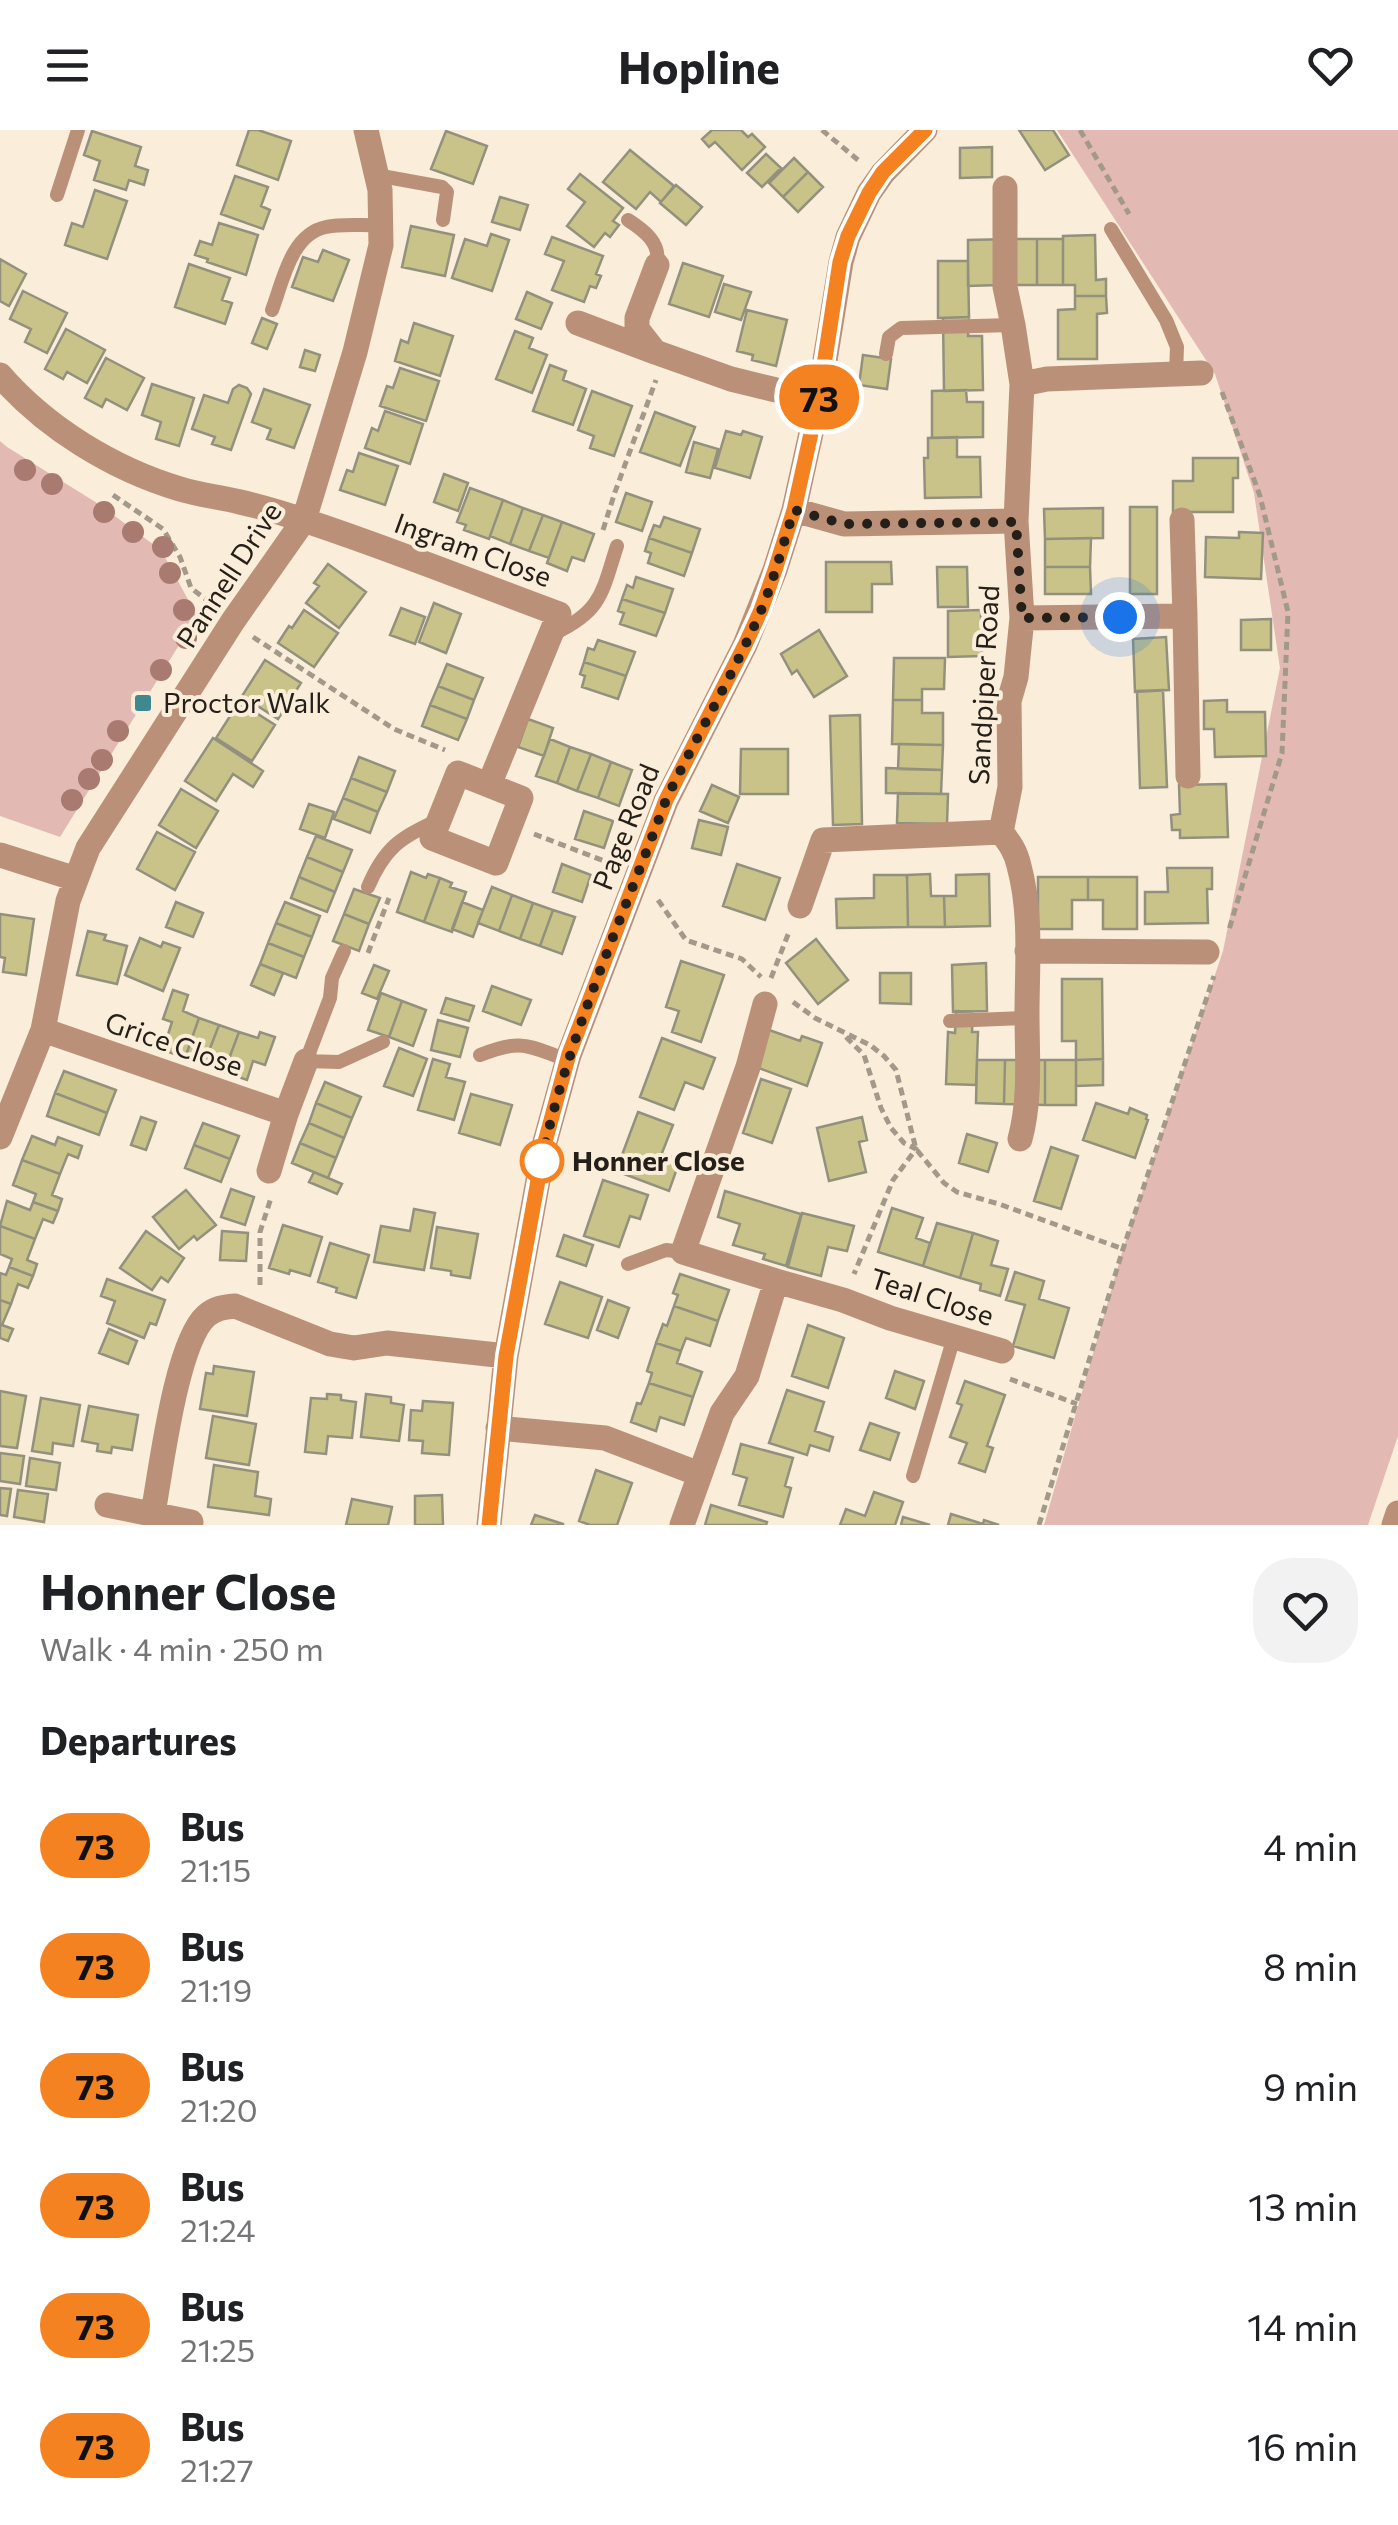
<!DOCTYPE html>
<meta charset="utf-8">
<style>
:root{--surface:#fff;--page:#f2f2f2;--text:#202124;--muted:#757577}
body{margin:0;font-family:Commissioner,sans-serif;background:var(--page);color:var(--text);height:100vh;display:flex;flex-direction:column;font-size:38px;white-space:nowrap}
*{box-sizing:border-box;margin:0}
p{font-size:32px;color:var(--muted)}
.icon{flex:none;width:55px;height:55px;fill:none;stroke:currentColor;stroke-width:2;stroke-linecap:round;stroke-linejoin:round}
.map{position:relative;height:1395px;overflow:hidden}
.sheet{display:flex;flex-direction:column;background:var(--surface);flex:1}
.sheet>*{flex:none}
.badge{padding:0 20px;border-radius:32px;font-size:35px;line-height:65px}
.you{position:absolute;width:50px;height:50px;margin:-25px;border:8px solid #fff;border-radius:50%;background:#1a73e8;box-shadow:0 0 0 15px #1a73e833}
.map>.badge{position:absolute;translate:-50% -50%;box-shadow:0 0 0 5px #fff}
h2{padding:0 40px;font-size:38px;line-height:90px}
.round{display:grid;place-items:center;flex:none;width:105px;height:105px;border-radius:40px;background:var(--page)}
.head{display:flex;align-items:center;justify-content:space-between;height:170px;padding:0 40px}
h1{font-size:48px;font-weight:700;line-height:75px}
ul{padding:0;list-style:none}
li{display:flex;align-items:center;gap:30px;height:120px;padding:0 40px}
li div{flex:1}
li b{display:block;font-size:38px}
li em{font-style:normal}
li .badge{min-width:110px;font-weight:700;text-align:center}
header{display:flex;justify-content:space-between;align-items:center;height:130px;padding:0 40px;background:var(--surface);font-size:45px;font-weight:700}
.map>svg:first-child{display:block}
.green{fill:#e3b9b3}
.building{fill:#c9c389;stroke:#93917d;stroke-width:2.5}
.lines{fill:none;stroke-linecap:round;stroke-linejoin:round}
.path{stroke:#a3998a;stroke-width:5;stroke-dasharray:8 5;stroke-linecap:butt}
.service{stroke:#ba9178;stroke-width:14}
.minor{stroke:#ba9178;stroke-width:25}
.tree{fill:#a97a6f}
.line-casing{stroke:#fff;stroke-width:22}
.line{stroke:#f58220;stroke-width:15}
.walk{stroke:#241f18;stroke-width:10;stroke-dasharray:0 18}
.poi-dot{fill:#40888f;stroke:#faedd9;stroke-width:4}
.stop-dot{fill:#fff;stroke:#f58220;stroke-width:5}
.labels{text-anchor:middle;stroke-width:8;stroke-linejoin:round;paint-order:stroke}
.street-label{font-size:28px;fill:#241f18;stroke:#faedd9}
.poi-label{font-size:28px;fill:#241f18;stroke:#faedd9;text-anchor:start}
.stop-label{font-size:28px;font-weight:bold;fill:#241f18;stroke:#faedd9;text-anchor:start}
</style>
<header><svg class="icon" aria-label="menu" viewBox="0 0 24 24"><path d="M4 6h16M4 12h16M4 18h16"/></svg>Hopline<svg class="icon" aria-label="heart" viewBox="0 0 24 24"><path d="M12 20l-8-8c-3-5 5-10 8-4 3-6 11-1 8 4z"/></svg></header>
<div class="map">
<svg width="1398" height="1395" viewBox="0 0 1398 1395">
<rect width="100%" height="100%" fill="#faedd9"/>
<path class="green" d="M1057,0H1398V1306L1368,1395H1044L1123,1119L1223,821L1280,538L1254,363L1215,244Z
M0,311L7,317L97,373L161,420L197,486L60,707L0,686Z"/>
<path class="building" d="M249,0H258L291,11L278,50L237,35Z
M712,0H741L748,7L752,4L765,17L742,40L715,12L709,17L702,9Z
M1019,0H1053L1069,25L1045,40Z
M92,1L141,17L135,36L148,40L144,55L129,50L126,60L94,50L100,31L84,25Z
M446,1L487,16L473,54L431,39Z
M992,17V47L960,48V18Z
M630,20L674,56L661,72L650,62L636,79L603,52Z
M766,24L781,38L762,57L747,43Z
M794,28L808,42L783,67L769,53Z
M808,42L823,57L798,82L783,67Z
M580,44L623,78L613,91L619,95L610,107L605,103L594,117L567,96L585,72L568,59Z
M235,46L268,57L261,76L270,80L263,99L221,84Z
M676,55L702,77L686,95L660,73Z
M95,60L127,71L107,129L65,115L72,93L83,97Z
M500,67L528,75L520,100L492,92Z
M219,93L258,105L246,145L207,132L208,129L195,125L200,111L212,115Z
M411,96L454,105L445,146L402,137Z
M491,104L509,110L492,161L452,148L465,109L487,116Z
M1095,105L1096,150L1106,149V166H1075V155H1063V106Z
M552,107L603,126L596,144L601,146L596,158L590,156L584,172L552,160L564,131L545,124Z
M1011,109L999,155L968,156V110Z
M1011,109H1037V155H1011Z
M1037,109H1063V155H1037Z
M323,120L349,130L333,171L292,157L303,127L318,132Z
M0,129L26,144L9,176L0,171Z
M938,131H968L969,187L938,188Z
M683,133L723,146L709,187L669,174Z
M189,134L230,148L222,170L232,173L225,194L175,177Z
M724,154L751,162L741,190L715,182Z
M23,161L67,183L47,223L25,212L31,199L10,189Z
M527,162L552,173L541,199L516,189Z
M1075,166H1106L1107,183L1097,184V229H1058V180L1075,179Z
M747,180L787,190L776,236L752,230L753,225L737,221Z
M969,187L968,206H982L983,260L944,261L943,188Z
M262,188L277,194L267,219L252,213Z
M414,193L453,206L440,246L395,231L401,210L408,213Z
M66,199L105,220L87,253L67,242L63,249L45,239Z
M515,201L533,208L529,218L547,225L532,263L496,249Z
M305,220L320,225L315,241L300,237Z
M863,225L891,229L887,259L859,255Z
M106,228L144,248L127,280L106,269L102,277L85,268Z
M550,235L566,241L563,250L586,259L573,295L533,281Z
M400,238L439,251L426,291L380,276L387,256L393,258Z
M152,254L194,268L179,316L156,309L161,292L142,285Z
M239,255L247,258L251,264L231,320L212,314L215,307L192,299L204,265L228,273L233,259Z
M264,259L310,275L294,318L267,309L271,299L252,292Z
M966,260L967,272H983V307L932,308V261Z
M592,261L632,276L614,326L590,318L594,306L578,300Z
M385,281L423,294L410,334L365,318L372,298L378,301Z
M655,282L695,297L680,336L640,322Z
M726,301L741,305L743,301L762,307L750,348L715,338Z
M957,307V327H980L981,367L925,368L924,328H928V308Z
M694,312L718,319L710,348L686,342Z
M359,323L398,336L385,375L340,360L347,340L353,342Z
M1193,328H1238V348H1233V382H1173V351H1193Z
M444,344L468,353L458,381L434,372Z
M470,358L503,370L489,409L464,400L466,395L457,392Z
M626,363L652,372L642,401L616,392Z
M503,370L523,378L510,414L490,406Z
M1130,377H1157V464H1130Z
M523,378L543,385L529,421L510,414Z
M1103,378V408L1045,409L1044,379Z
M543,385L562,392L549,428L529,421Z
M664,387L700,399L692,423L649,408L654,395L660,397Z
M562,392L594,404L584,431L572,427L567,441L547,433Z
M1239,402L1263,403L1261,449L1205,447L1206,407L1239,408Z
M649,408L692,423L684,446L648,433L651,423L645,421Z
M1091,408L1090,437H1045V409Z
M826,432H891L892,454H872V482H826Z
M328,434L366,462L339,498L306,473L319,456L314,453Z
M937,437H967L968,477H938Z
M1045,437H1090L1091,464H1045Z
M636,447L673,459L665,483L622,469L627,455L633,458Z
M622,469L665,483L656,506L620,494L624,483L618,481Z
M434,473L461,484L446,523L419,512Z
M401,478L425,487L415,514L390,505Z
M304,480L338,503L314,537L278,513L289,496L292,498Z
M981,480L982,526L948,527V481Z
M1271,489V520H1241V490Z
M819,500L847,546L814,567L797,540L792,544L781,524Z
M1166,507L1169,560L1135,562L1133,509Z
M598,510L635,522L626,546L584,532L588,518L594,520Z
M894,528H945L944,559H922V570H893Z
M265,530L301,553L278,589L242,566Z
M584,532L626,546L618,569L582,557L585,546L580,544Z
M447,534L483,548L474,570L438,556Z
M438,556L474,570L467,589L430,575Z
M1163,560L1167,657L1140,658L1137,561Z
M893,570H922V583H943V615L892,614Z
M1227,570V582H1265L1266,626L1215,627L1214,599H1204V571Z
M239,572L275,595L252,631L216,608Z
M430,575L467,589L458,610L422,596Z
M860,585L862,694L833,695L830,586Z
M528,589L553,598L544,626L518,617Z
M213,608L263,641L253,657L233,644L216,671L185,651Z
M550,609L570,617L557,653L536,646Z
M899,614L943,615L942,640L898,639Z
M570,617L591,624L577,661L557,653Z
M741,619H788V664H740Z
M591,624L611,632L598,668L577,661Z
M359,627L395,641L387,662L351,648Z
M611,632L632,640L619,676L598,668Z
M886,638L942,640L941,664L886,663Z
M351,648L387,662L378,682L343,668Z
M1226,654L1228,707L1180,708V700H1172L1171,685L1180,684L1179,655Z
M712,655L739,667L728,693L700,681Z
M181,659L218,681L196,718L159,695Z
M898,663L948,664L947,694L897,693Z
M343,668L378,682L370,703L334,689Z
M309,674L334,682L325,708L300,699Z
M584,681L613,691L604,718L575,709Z
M699,690L728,697L721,725L692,718Z
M157,702L195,722L175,760L137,739Z
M316,706L352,720L343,742L307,727Z
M307,727L343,742L335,762L299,747Z
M562,734L591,745L582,772L553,762Z
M737,734L780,748L765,790L723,776Z
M1167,738H1212V759H1207L1208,793L1145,794V762H1168Z
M411,742L426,748L428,744L440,748L424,792L397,782Z
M930,744L931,766H944L945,797H908L907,745Z
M989,744L990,796L945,797L944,766H956V745Z
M874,745H907L908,797L837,798L836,769L874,768Z
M299,747L335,762L327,782L291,768Z
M1038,747H1088V770H1072V799H1038Z
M1088,747H1137V799H1103V770H1088Z
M440,748L452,753L450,757L466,762L452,802L424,792Z
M492,757L512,765L499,801L478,793Z
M354,759L380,768L369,794L344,784Z
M512,765L533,773L520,809L499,801Z
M176,772L203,783L193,807L166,797Z
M285,772L320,786L312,807L276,793Z
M462,772L483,780L473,807L452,799Z
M533,773L553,780L540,816L520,809Z
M553,780L575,787L562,824L540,816Z
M0,784L34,789L26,845L3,842L5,828L0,827Z
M344,784L369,794L359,821L333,811Z
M276,793L312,807L304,827L268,813Z
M88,801L106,805L104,810L127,816L117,854L77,845Z
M140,808L161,817L163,812L180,818L163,861L125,845Z
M816,809L848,850L818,874L786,833Z
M268,813L304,827L296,848L260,834Z
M681,831L724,845L701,912L672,902L679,881L666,877Z
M986,833L987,881L953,882L952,835Z
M260,834L283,843L274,865L251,855Z
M374,835L389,841L377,869L362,863Z
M880,843H911V874L880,873Z
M1062,849H1102L1103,929L1076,930V911H1062Z
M492,856L531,870L521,895L483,881Z
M173,860L188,865L183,881L199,888L185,928L163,920L172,892L163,889Z
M381,863L402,871L389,907L368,900Z
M446,868L474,876L469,891L441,883Z
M402,871L426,880L413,916L389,907Z
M956,881L973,882L972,902H978L976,955L946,954L948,902L955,903Z
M199,888L219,895L204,934L185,928Z
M438,890L468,898L460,927L431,920Z
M219,895L239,902L224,942L204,934Z
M769,900L800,911L802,906L822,913L807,956L756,937Z
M239,902L258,908L260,902L275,907L265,935L253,931L247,950L224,942Z
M662,908L715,928L703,959L685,952L674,980L640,967Z
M399,918L427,929L413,966L384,956Z
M433,929L450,934L446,947L465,952L454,990L418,980Z
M1103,929V955L1076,956V930Z
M977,930H1005L1004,974L976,973Z
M1005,930H1045V975L1004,974Z
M1045,930H1076V975H1045Z
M64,941L116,960L107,983L55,963Z
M761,949L791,959L772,1013L743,1003Z
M325,952L361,967L352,988L316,973Z
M55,963L107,983L99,1005L47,986Z
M471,964L512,975L500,1015L459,1003Z
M316,973L352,988L344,1008L309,993Z
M1096,973L1128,984L1130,978L1147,985L1146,989L1148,990L1135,1028L1083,1010Z
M638,982L673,995L662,1023L680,1030L669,1061L616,1041Z
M141,987L156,992L146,1020L131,1015Z
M862,987L867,1010L859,1012L866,1042L829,1051L817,998Z
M203,993L239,1006L230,1029L194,1015Z
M309,993L344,1008L336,1028L300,1013Z
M967,1004L997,1013L988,1042L959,1033Z
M32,1006L55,1015L58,1007L82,1016L78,1028L68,1024L60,1044L22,1030Z
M300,1013L336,1028L328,1048L292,1033Z
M194,1015L230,1029L221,1052L185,1038Z
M1051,1017L1078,1026L1061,1079L1034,1071Z
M22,1030L60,1044L52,1065L62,1069L58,1081L33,1072L36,1064L13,1055Z
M314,1042L342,1054L337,1064L309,1052Z
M603,1050L648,1065L640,1089L630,1086L619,1117L584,1106Z
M231,1059L254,1067L245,1095L221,1087Z
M186,1060L216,1095L197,1110L194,1106L179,1119L153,1087Z
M725,1061L801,1084L786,1136L763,1129L765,1124L733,1115L740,1094L718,1087Z
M7,1071L30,1080L33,1072L58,1081L53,1093L43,1089L35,1109L0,1096Z
M892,1078L923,1088L916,1108L930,1113L923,1136L878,1122Z
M414,1079L435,1083L424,1140L374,1132L381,1096L410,1101Z
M802,1083L854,1096L847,1121L828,1117L821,1146L788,1137Z
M937,1093L973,1103L960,1148L923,1136Z
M283,1095L322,1107L310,1146L290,1140L289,1144L269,1138Z
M0,1096L35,1109L27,1130L37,1134L33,1146L9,1137L12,1129L0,1124Z
M437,1097L478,1104L470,1148L451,1145V1141L431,1138Z
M146,1101L184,1128L168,1152L161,1147L152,1160L120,1138Z
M222,1101L248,1103L246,1131L220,1130Z
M973,1103L998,1111L991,1135L1008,1139L1000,1166L980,1160L981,1154L960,1148Z
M564,1105L593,1115L586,1136L557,1126Z
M330,1113L369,1125L356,1168L336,1162L337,1158L318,1152Z
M9,1137L33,1146L28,1158L18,1154L11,1174L0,1170V1143L6,1145Z
M1015,1142L1044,1151L1039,1169L1069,1178L1054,1228L1013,1216L1025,1175L1006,1170Z
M680,1144L729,1160L718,1191L674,1176L678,1165L673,1163Z
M107,1149L165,1170L156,1195L150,1193L144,1208L107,1193L115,1171L101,1166Z
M560,1152L602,1167L588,1208L545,1194Z
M0,1170L11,1174L2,1195L13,1199L8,1211L0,1208Z
M608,1170L629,1178L618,1208L597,1200Z
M674,1176L718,1191L710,1216L686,1208L681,1221L656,1213L663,1194L667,1196Z
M808,1195L844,1208L828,1258L792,1246Z
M109,1199L137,1211L128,1234L99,1223Z
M656,1213L681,1221L677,1233L702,1242L693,1267L649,1253L652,1243L647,1241Z
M214,1236L254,1242L247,1286L200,1279L206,1243L213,1244Z
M895,1241L924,1251L915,1279L886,1268Z
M965,1251L1005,1265L987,1316L993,1318L985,1342L959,1333L967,1313L950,1307L962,1275L957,1273Z
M649,1253L693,1267L684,1295L660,1287L656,1301L631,1292L637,1273L641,1274Z
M787,1260L824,1272L815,1301L833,1307L829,1321L810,1315L807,1325L769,1313Z
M0,1261L26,1266L17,1318L0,1316Z
M327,1264L341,1265V1270L356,1272L352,1308L328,1306L326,1324L305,1322L311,1268L327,1269Z
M366,1264L391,1267V1273L404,1275L399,1311L361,1307Z
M41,1268L80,1275L73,1316L53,1313L52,1324L32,1321Z
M423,1271L453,1273L449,1325L422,1323L423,1311L409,1310L411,1280L422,1281Z
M89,1276L138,1285L132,1320L112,1317L111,1323L97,1321L98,1314L82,1311Z
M213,1286L256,1294L249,1335L206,1328Z
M870,1293L899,1303L890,1330L860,1320Z
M741,1314L793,1328L785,1356L791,1358L783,1387L739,1375L747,1348L733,1344Z
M0,1323L24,1326L20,1354L0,1351Z
M30,1328L60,1333L56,1360L26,1356Z
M214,1335L258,1342L255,1366L271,1369L269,1385L208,1377Z
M596,1340L632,1353L617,1395H590L579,1391Z
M0,1358L11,1359L7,1386L0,1385Z
M18,1360L48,1364L44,1392L14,1387Z
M874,1362L903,1372L895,1395H840L846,1379L865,1386Z
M442,1365L443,1395H415V1366Z
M352,1369L392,1377L388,1395H346Z
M711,1375L767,1392L766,1395H705Z
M951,1384L983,1394L984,1390L999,1395H948Z
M535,1385L563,1394V1395H531Z
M903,1387L930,1395H901Z"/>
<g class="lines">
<path class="path" d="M822,0L858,30
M1080,0L1129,84
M1222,262L1260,366L1288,482L1282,623L1228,803
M113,365L163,399L180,427L191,458L213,475
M603,400L615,362L656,250
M253,507L394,599L445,620
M534,704L612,734
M658,770L686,810L742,829L761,847
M368,823L389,768
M771,848L789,802
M793,872L815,888L870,915L884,926L896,940L916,1019L944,1053L957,1062L999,1074L1123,1119
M846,907L864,925L881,978L891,998L904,1013L916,1019L893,1050L854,1144
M260,1155V1102L271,1068
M1010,1249L1077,1274
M1039,1395L1123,1119L1214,846"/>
<path class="service" d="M376,45L442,57L447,62L443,90
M57,65L78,0
M628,90C645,101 661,113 657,135
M1111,99L1166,190L1177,217L1176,244
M272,180C283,151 291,104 326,97C343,93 364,96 382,95
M886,224L889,207L901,198L1013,195
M555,503C602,481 602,462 617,416
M368,757C384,719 400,707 437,691
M344,821L332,848L330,868L306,931L339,932L383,912
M950,891L1027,888
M480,925C523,908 527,916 568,930
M628,1134L666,1120L683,1122
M913,1346L954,1207"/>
<path class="minor" d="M1005,58V157L1013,195L1022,254L1016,391
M657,135L637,188V199L655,222L731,249L776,260L819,267
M578,193L655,222
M0,245C46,298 113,339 180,359C199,365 220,367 240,372C262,377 285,384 306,391C391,419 475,453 559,484L489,655
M1022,254L1047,249L1201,243
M794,380L844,394L1016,391L1022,488L1016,547L1009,571L1010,657L1001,702C1010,713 1016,722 1019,736C1032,783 1027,836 1027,884C1027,924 1031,969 1020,1009
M1185,486L1188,646
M1022,488L1185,486L1182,390
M458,643L521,668L496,733L432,708Z
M0,725L76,749
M800,776L823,710L1001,702
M1027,821L1207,822
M43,900L286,984
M0,1007L43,900L68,771L88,718L233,491L304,390L355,222L381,115L380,60L366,0
M269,1041L286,984L306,931
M776,1151L843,1170L890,1188L1002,1221
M498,1298L605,1308L699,1344
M107,1375L191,1392
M153,1383C161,1340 176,1213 206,1186C215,1178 224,1177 235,1176L330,1214L354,1218L387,1213L506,1226
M489,1395L506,1226L545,1012L569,925L666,671L745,515L775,440L794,380L819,267L841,132L848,107L869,63L883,43L925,0
M682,1395L722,1283L747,1246L776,1151L683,1122L748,937L765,874
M1394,1395L1398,1383"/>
</g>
<g class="tree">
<circle cx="25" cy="340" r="11"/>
<circle cx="52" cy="354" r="11"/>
<circle cx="104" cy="382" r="11"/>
<circle cx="133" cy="402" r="11"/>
<circle cx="163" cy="417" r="11"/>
<circle cx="170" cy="443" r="11"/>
<circle cx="184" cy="480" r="11"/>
<circle cx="186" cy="508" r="11"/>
<circle cx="161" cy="540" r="11"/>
<circle cx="118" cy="601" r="11"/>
<circle cx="102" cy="630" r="11"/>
<circle cx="89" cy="649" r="11"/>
<circle cx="72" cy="670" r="11"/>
</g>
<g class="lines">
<g class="line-casing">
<path id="line" d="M489,1395L506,1226L545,1012L569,924L666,670L745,515L761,480L775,440L794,380L819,267L840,132L848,106L869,63L883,42L925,0"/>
</g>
<use href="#line" class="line"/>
<path class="walk" d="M542,1031L538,1048C563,917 620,795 666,670C696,607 732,547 760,483C774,450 783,414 794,380L844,394L1016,392L1022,488L1120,487"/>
</g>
<rect class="poi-dot" x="133" y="563" width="20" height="20" rx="5"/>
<circle class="stop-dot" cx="542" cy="1031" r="20"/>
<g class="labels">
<g class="street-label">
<text transform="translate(473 420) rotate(20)" y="10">Ingram Close</text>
<text transform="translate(229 445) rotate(-57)" y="10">Pannell Drive</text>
<text transform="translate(984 555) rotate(-87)" y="10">Sandpiper Road</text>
<text transform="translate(626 697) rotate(-68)" y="10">Page Road</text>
<text transform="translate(174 914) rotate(19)" y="10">Grice Close</text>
<text transform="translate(932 1167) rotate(18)" y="10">Teal Close</text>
</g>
<g class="poi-label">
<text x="163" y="583">Proctor Walk</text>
</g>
<g class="stop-label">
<text x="572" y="1041">Honner Close</text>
</g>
</g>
</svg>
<div class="you" style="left:1120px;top:487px"></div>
<b class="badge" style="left:819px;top:267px;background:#f58220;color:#111">73</b>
</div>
<section class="sheet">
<div class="head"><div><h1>Honner Close</h1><p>Walk · 4 min · 250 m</p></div><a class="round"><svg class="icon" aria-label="heart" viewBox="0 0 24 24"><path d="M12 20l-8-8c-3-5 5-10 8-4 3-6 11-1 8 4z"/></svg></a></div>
<h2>Departures</h2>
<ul>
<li><span class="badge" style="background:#f58220;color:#111">73</span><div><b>Bus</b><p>21:15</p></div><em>4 min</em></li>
<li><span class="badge" style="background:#f58220;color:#111">73</span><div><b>Bus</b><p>21:19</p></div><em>8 min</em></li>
<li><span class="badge" style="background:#f58220;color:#111">73</span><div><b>Bus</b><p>21:20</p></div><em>9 min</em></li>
<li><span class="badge" style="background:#f58220;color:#111">73</span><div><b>Bus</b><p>21:24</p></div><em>13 min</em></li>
<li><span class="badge" style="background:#f58220;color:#111">73</span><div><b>Bus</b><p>21:25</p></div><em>14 min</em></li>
<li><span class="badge" style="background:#f58220;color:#111">73</span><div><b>Bus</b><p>21:27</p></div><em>16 min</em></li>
</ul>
</section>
